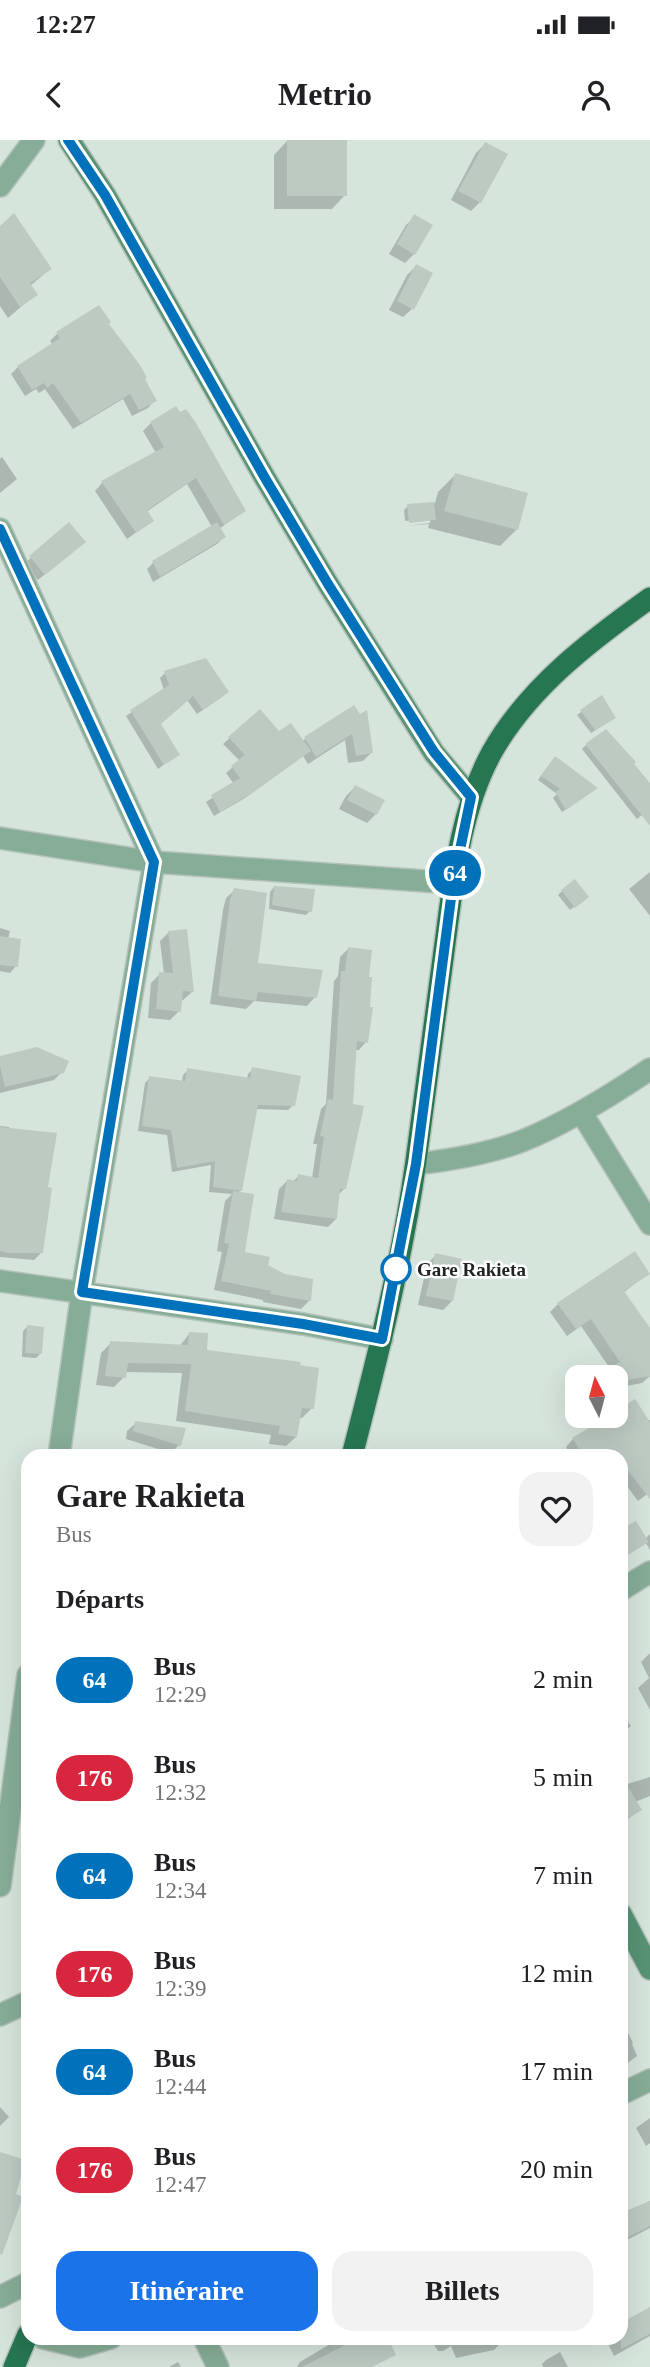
<!DOCTYPE html>
<html lang="fr">
<meta charset="utf-8">
<style>
:root{--surface:#fff;--page:#f2f2f2;--text:#202124;--muted:#757577;--accent:#1a73e8}
body{margin:0;font-family:"Times New Roman",serif;background:var(--page);color:var(--text);height:100vh;display:flex;flex-direction:column;font-size:26px;white-space:nowrap}
*{box-sizing:border-box;margin:0}
p{font-size:23px;color:var(--muted)}
.icon{flex:none;width:38px;height:38px;fill:none;stroke:currentColor;stroke-width:2;stroke-linecap:round;stroke-linejoin:round}
.map{position:relative;flex:1;overflow:hidden}
.sheet{position:absolute;left:21px;top:1309px;width:607px;height:896px;display:flex;flex-direction:column;background:var(--surface);border-radius:21px;box-shadow:0 7px 28px #0002}
.sheet>*{flex:none}
.badge{padding:0 14px;border-radius:23px;font-size:24px;line-height:46px}
.needle{width:46px;rotate:354deg}
.fabs{position:absolute;left:565px;top:1225px;display:grid;gap:14px}
.fabs a{display:grid;place-items:center;width:63px;height:63px;border-radius:14px;background:var(--surface);box-shadow:0 7px 28px #0002;font-size:35px}
.map>.badge{position:absolute;translate:-50% -50%;box-shadow:0 0 0 4px #fff}
h2{padding:0 35px;font-size:26px;line-height:63px}
.round{display:grid;place-items:center;flex:none;width:74px;height:74px;border-radius:21px;background:var(--page)}
.headline{display:flex;align-items:center;justify-content:space-between;height:119px;padding:0 35px}
h1{font-size:33px;font-weight:700;line-height:52px}
.primary-button{display:flex;gap:14px;margin-top:auto;padding:14px 35px}
.primary-button a{flex:1;height:80px;border-radius:21px;background:var(--accent);color:#fff;font-size:28px;font-weight:700;line-height:80px;text-align:center}
.primary-button a+a{background:var(--page);color:var(--text)}
ul{padding:0;list-style:none}
li{display:flex;align-items:center;gap:21px;height:98px;padding:0 35px}
li div{flex:1}
li b{display:block;font-size:26px}
li em{font-style:normal}
li .badge{min-width:77px;font-weight:700;text-align:center}
.status{display:flex;justify-content:space-between;align-items:center;height:49px;padding:0 35px;background:var(--surface);direction:ltr}
.status svg{height:19px;fill:currentColor}
header{display:flex;justify-content:space-between;align-items:center;height:91px;padding:0 35px;background:var(--surface);font-size:32px;font-weight:700}
.map>svg:first-child{display:block}
.shadow{fill:#0003}
.building{fill:#bccac2}
.lines{fill:none;stroke-linecap:round;stroke-linejoin:round}
.minor-casing{stroke:#b5c2ba;stroke-width:24}
.secondary-casing{stroke:#b5c2ba;stroke-width:24}
.trunk-casing{stroke:#b5c2ba;stroke-width:24}
.minor{stroke:#86ad97;stroke-width:21}
.secondary{stroke:#579374;stroke-width:21}
.trunk{stroke:#267652;stroke-width:21}
.line-casing{stroke:#fff;stroke-width:16}
.line{stroke:#0072bc;stroke-width:10}
.stop-dot{fill:#fff;stroke:#0072bc;stroke-width:3.5}
.labels{text-anchor:middle;stroke-width:5;stroke-linejoin:round;paint-order:stroke}
.stop-label{font-size:19px;font-weight:bold;fill:#1f2421;stroke:#fff;text-anchor:start}
</style>
<div class="status"><b>12:27</b><svg viewBox="0 0 49 12"><path d="M0 12V9h3v3zM5 12V6h3v6zM10 12V3h3v9zM15 12V0h3v12zM26 1h20v11H26zM47 4h2v5h-2z"/></svg></div>
<header><svg class="icon" aria-label="back" viewBox="0 0 24 24"><path d="M15 5l-7 7 7 7"/></svg>Metrio<svg class="icon" aria-label="person" viewBox="0 0 24 24"><circle cx="12" cy="8" r="4"/><path d="M4 21q1-7 8-7t8 7"/></svg></header>
<div class="map">
<svg width="650" height="2227" viewBox="0 0 650 2227">
<rect width="100%" height="100%" fill="#d6e5dc"/>
<path class="shadow" d="M287,1L345,55L332,69H274V15Z
M485,4L480,62L471,71L451,60L476,13Z
M415,77L414,114L405,123L389,114L406,85Z
M0,89L50,129L30,146L36,154L8,178L0,166Z
M416,126L412,169L403,177L389,170L407,135Z
M98,167L154,261L148,268L132,276L123,259L73,289L45,249L39,253L36,249L25,256L11,234L18,227L53,205L50,201L57,194Z
M151,283L244,371L219,389L224,397L217,404L153,442L147,429L153,423L212,387L187,344L146,372L152,381L127,399L95,351L102,343L156,313L143,291Z
M2,317L17,339L0,353V319Z
M455,335L517,389L500,406L428,388L429,384L406,386L430,383V379L405,381L404,370L408,366L435,363L438,352Z
M69,384L78,407L38,440L24,424Z
M165,533L222,557L197,574L187,560L159,584L177,615L158,629L126,576L164,550L160,538Z
M601,558L610,581L591,593L577,575Z
M353,568L371,613L363,621L348,623L345,600L308,624L303,616L245,658L214,676L206,662L234,644L226,633L240,621L223,604L260,571L279,594L302,601Z
M586,605L632,624L650,645V668L637,679L582,609Z
M551,622L596,649L562,672L553,658L557,654L538,640Z
M355,647L376,674L367,683L339,669L346,656Z
M650,732V776L629,749Z
M274,747L310,771L306,775L269,769L270,752Z
M235,750L256,824L315,857L307,866L254,861L246,869L210,864L223,770L226,758Z
M562,751L582,761L570,770L558,755Z
M0,788L10,791L8,799L16,826L10,833L0,831Z
M169,792L192,852L183,860H180L179,871L170,880L148,878L151,843L160,834H164L160,801Z
M348,809L367,839L366,902L359,910H354L345,1048L338,1055L336,1079L328,1087L274,1079L279,1049L287,1041L292,1042L299,1036L312,1038L317,1004H313L321,969L326,964L334,841L338,836L340,817Z
M0,916L62,932L54,940L0,953Z
M253,929L293,965L288,970L255,969L241,1050L238,1053L243,1114L266,1126L269,1134L310,1160L301,1169L263,1162V1160L214,1150L222,1112L217,1111L225,1061L232,1054L209,1052L211,1025L172,1032L167,995L138,991L145,943L150,938L182,942L183,935L188,930L247,939L248,934Z
M0,986L9,987L46,1048L41,1113L34,1120L0,1117Z
M436,1115L452,1161L443,1170L418,1165L427,1124Z
M648,1133L623,1153L650,1211V1236L642,1243L616,1248V1237H599L611,1230L581,1186L567,1196L550,1172L558,1164Z
M27,1187L40,1214L36,1218L22,1217L23,1191Z
M189,1194L206,1211L312,1268L302,1278H299L296,1297L286,1306L269,1304L271,1295L176,1281L182,1233L125,1232L124,1237L114,1247L96,1245L101,1213L111,1203L179,1207Z
M616,1273L647,1281L650,1280V1352L638,1361L624,1342L621,1344V1316H572L566,1307L573,1299L612,1276H616Z
M136,1283L179,1305L171,1313L126,1299L127,1291Z
M466,1311L467,1316H430L432,1314Z
M650,1394V1410L644,1400Z
M650,1513V1570L638,1548L649,1538L641,1522Z
M621,1572L631,1586L621,1595Z
M650,1637V1656L635,1662L640,1670L621,1684V1646Z
M622,1880L633,1903L632,1904L637,1916L621,1928Z
M0,1967L9,1977L0,1986Z
M650,1978V2003L646,2006L636,1988Z
M650,2061V2088L621,2103V2062L627,2072Z
M650,2169V2196L614,2216L605,2198H621Z
M332,2198H349V2203L359,2198H386L361,2227H297L300,2222L335,2201Z
M430,2198H499L500,2204L494,2210L456,2218L451,2206L443,2211H438Z
M560,2212L568,2227H543L542,2224L546,2220Z
M178,2222L181,2227H169Z"/>
<path class="building" d="M287,0H347V56H287Z
M485,2L508,14L481,63L458,51Z
M14,73L52,129L30,143L38,155L20,167L0,137V86Z
M414,74L433,85L415,115L397,104Z
M416,124L433,133L414,170L397,161Z
M99,165L111,182L109,184L140,225L147,238L145,239L157,261L139,270L130,254L81,283L53,243L47,248L44,243L32,250L17,226L60,198L56,192Z
M176,266L180,272L186,269L196,283L246,371L224,385L196,338L147,370L154,381L136,393L101,341L164,307L150,282Z
M455,333L528,353L518,390L444,371Z
M434,362L436,380L409,383L407,364Z
M69,382L86,402L45,435L29,416Z
M217,382L226,397L160,437L152,421Z
M206,518L229,552L203,570L193,556L161,584L180,615L164,625L130,570L169,545L164,531Z
M602,555L616,578L595,590L580,570Z
M354,565L360,574L367,570L373,613L356,616L352,594L316,617L304,597Z
M260,569L279,591L291,583L311,611L252,653L220,672L211,655L240,638L231,626L245,615L228,597Z
M606,589L636,622L634,624L650,643V686L585,604Z
M555,616L598,648L566,670L555,652L560,649L541,636Z
M355,645L385,660L377,675L347,660Z
M575,739L589,757L575,768L561,750Z
M274,746L315,749L312,772L272,765Z
M234,748L267,753L258,823L323,830L317,858L258,852L256,861L218,856L230,760Z
M187,789L194,852L183,851L181,872L156,869L159,832L173,833L168,791Z
M0,796L21,799L18,827L0,825Z
M348,807L372,810L369,837H372L370,867H373L368,903L357,901L353,964L364,966L346,1049H340L337,1079L281,1072L287,1039L297,1041L298,1034L318,1038L324,997L320,996L328,959L333,960L341,831H345Z
M37,907L69,921L64,933L5,947L0,926V916Z
M252,927L301,936L295,966L258,965L242,1051L213,1047L215,1021L177,1028L171,990L142,986L149,936L185,941L187,928L250,938Z
M0,987L57,993L48,1047L52,1048L43,1113H7L0,1111Z
M233,1051L254,1054L245,1112L270,1117L268,1125L285,1134L313,1139L311,1161L270,1154L271,1151L221,1141L229,1104L224,1103Z
M635,1111L650,1134L624,1151L650,1188V1236L616,1242V1224L620,1222L591,1179L576,1189L557,1163Z
M435,1113L462,1119L453,1161L426,1156Z
M27,1185L44,1187L42,1214L25,1213Z
M189,1192L208,1193L207,1210L301,1222L300,1225L319,1228L314,1269L302,1268L297,1297L278,1294L280,1286L185,1271L191,1224L128,1223L126,1238L105,1236L110,1201L188,1205Z
M635,1259L650,1282V1359L621,1322V1316H617L611,1309L599,1316H584L572,1298L609,1276H616V1271Z
M135,1281L186,1288L181,1306L133,1291Z
M636,1381L649,1402L621,1419V1389Z
M621,1635L642,1670L621,1682Z
M0,2012L26,2020L16,2054L23,2057L2,2115L0,2114Z
M650,2061V2086L621,2101V2073Z
M650,2167V2194L621,2209V2183Z
M359,2198H388L396,2215L372,2227H302Z"/>
<g class="lines">
<g class="minor-casing">
<path id="minor" d="M0,46L34,0
M0,389L154,722L82,1152L59,1316
M0,698L154,722L453,743
M581,972L650,1084
M416,1024C452,1020 488,1014 522,1001C567,983 610,956 650,929
M0,1141L303,1184L382,1199
M621,1450L650,1432
M0,1746L28,1535
M0,1875L28,1862
M621,1954L650,1940
M0,2157L28,2143
M43,2198L80,2207L111,2198
M204,2198L218,2227"/>
</g>
<g class="secondary-casing">
<path id="secondary" d="M69,0L105,55L265,338L328,444L434,613L471,657
M621,1774L650,1829"/>
</g>
<g class="trunk-casing">
<path id="trunk" d="M352,1316C377,1219 402,1121 416,1021C426,951 435,881 444,811C453,745 459,672 492,612C529,547 590,501 650,458
M14,2227L28,2194"/>
</g>
<use href="#minor" class="minor"/>
<use href="#secondary" class="secondary"/>
<use href="#trunk" class="trunk"/>
</g>
<g class="lines">
<g class="line-casing">
<path id="line" d="M0,389L154,722L82,1152L303,1184L382,1199L416,1024L453,743L471,657L434,612L328,444L265,338L105,55L68,0"/>
</g>
<use href="#line" class="line"/>
</g>
<circle class="stop-dot" cx="396" cy="1129" r="14"/>
<g class="labels">
<g class="stop-label">
<text x="417" y="1136">Gare Rakieta</text>
</g>
</g>
</svg>
<div class="fabs">
<a><svg class="needle" viewBox="-14 -14 28 28"><path d="M0-13l5 13h-10z" fill="#e53935"/><path d="M0 13l5-13h-10z" fill="#757577"/></svg></a>
</div>
<b class="badge" style="left:455px;top:733px;background:#0072bc;color:#fff">64</b>
<section class="sheet">
<div class="headline"><div><h1>Gare Rakieta</h1><p>Bus</p></div><a class="round"><svg class="icon" aria-label="heart" viewBox="0 0 24 24"><path d="M12 20l-8-8c-3-5 5-10 8-4 3-6 11-1 8 4z"/></svg></a></div>
<h2>Départs</h2>
<ul>
<li><span class="badge" style="background:#0072bc;color:#fff">64</span><div><b>Bus</b><p>12:29</p></div><em>2 min</em></li>
<li><span class="badge" style="background:#d7263d;color:#fff">176</span><div><b>Bus</b><p>12:32</p></div><em>5 min</em></li>
<li><span class="badge" style="background:#0072bc;color:#fff">64</span><div><b>Bus</b><p>12:34</p></div><em>7 min</em></li>
<li><span class="badge" style="background:#d7263d;color:#fff">176</span><div><b>Bus</b><p>12:39</p></div><em>12 min</em></li>
<li><span class="badge" style="background:#0072bc;color:#fff">64</span><div><b>Bus</b><p>12:44</p></div><em>17 min</em></li>
<li><span class="badge" style="background:#d7263d;color:#fff">176</span><div><b>Bus</b><p>12:47</p></div><em>20 min</em></li>
</ul>
<div class="primary-button"><a>Itinéraire</a><a>Billets</a></div>
</section>
</div>
